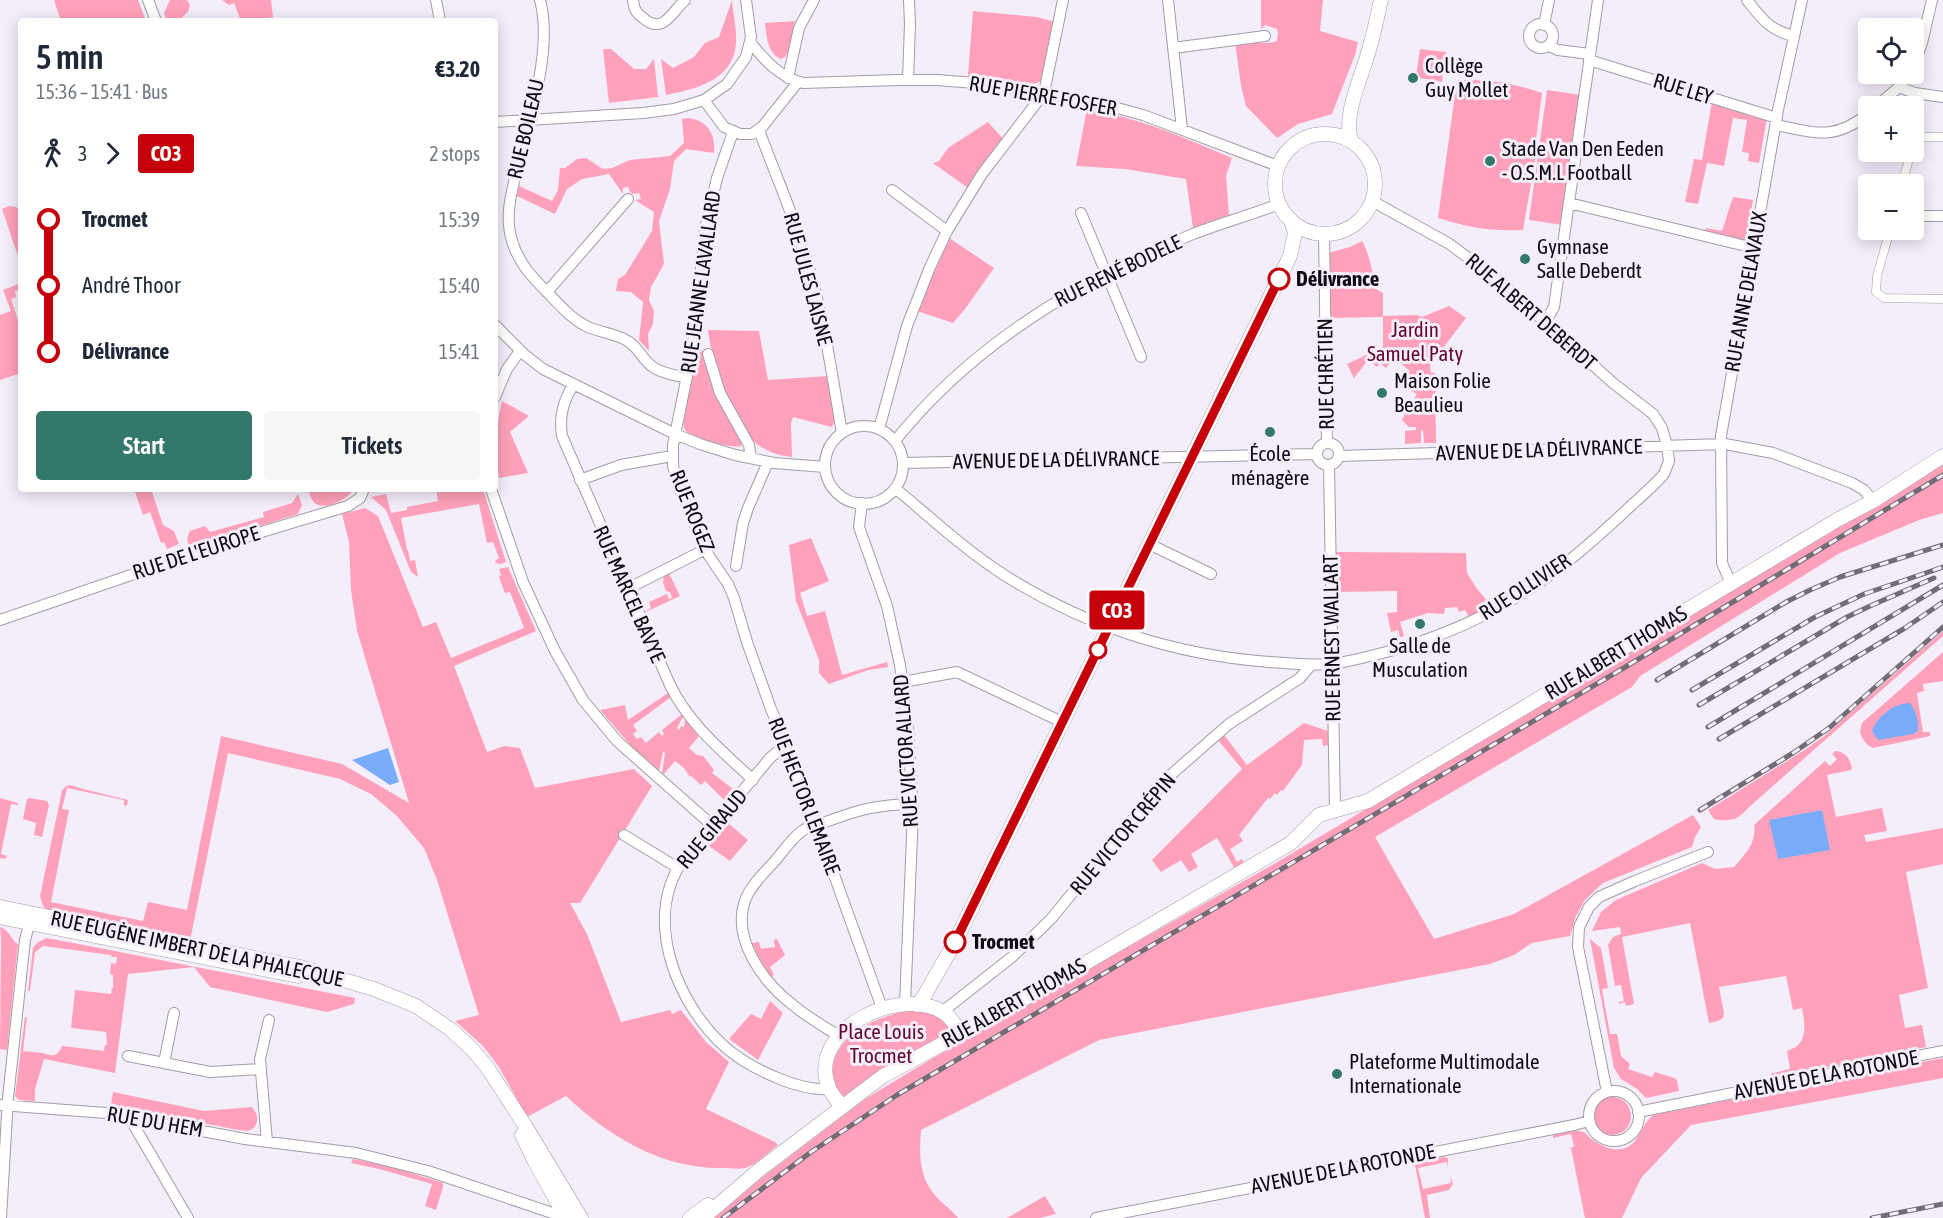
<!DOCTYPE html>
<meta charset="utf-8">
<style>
:root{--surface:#fff;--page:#f6f6f7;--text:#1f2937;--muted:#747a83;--accent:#33786b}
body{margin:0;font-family:"Asap Condensed",sans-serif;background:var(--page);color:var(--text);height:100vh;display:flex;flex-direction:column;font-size:22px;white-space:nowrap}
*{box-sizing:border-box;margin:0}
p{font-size:20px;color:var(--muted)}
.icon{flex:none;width:33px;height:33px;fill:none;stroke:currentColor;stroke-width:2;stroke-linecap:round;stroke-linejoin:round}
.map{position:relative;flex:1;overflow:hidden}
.side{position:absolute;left:18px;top:18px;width:480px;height:474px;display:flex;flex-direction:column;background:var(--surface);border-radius:6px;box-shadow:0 3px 15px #0003}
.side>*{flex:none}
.badge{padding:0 12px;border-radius:4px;font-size:21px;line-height:39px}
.fabs{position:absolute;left:1858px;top:18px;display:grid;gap:12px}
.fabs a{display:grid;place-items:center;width:66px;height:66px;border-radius:6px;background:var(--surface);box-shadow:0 3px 15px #0003;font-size:30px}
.map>.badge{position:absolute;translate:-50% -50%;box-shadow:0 0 0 3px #fff}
.legs{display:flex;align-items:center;gap:9px;height:66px;padding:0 18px;font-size:20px}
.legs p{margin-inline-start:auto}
.headline{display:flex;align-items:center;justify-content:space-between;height:102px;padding:0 18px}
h1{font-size:33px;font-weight:600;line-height:45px}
.action{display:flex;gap:12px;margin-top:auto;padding:12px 18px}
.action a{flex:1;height:69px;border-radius:6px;background:var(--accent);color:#fff;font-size:24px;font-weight:600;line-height:69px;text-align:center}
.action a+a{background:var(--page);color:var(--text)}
ul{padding:0 18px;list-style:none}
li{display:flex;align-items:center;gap:21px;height:66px;font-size:22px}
li i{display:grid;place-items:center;width:9px;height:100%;margin:0 8px;background:currentColor}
li i::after{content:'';width:15px;height:15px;margin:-8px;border:4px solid;border-radius:50%;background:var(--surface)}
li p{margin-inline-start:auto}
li:first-child i{background:linear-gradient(#0000 50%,currentColor 0)}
li:last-child i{background:linear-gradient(currentColor 50%,#0000 0)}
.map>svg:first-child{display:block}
.green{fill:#ffa1ba}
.water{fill:#79adfb}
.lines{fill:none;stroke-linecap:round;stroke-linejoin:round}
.pedestrian-casing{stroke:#a39ca8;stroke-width:9}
.minor-casing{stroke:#a39ca8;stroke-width:12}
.tertiary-casing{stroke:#a39ca8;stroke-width:15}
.pedestrian{stroke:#fff;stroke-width:8}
.minor{stroke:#fff;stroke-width:10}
.tertiary{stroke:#fff;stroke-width:14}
.rail-casing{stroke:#726d75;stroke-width:5}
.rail{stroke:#f4edfa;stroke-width:3;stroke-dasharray:9;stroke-linecap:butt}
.line-1-casing{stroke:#fff;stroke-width:14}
.line-1{stroke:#c5000a;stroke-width:9}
.poi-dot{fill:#33786b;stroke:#f4edfa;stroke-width:2}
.stop-1-dot{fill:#fff;stroke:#c5000a;stroke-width:3}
.labels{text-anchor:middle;stroke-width:6;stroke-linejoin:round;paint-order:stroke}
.poi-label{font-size:21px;fill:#0f0c11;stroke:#f4edfa;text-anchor:start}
.street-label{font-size:21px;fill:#0f0c11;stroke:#f4edfa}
.stop-label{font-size:21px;font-weight:bold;fill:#0f0c11;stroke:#f4edfa;text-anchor:start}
.park-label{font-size:21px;fill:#62072f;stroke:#f4edfa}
</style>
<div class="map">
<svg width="1943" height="1218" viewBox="0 0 1943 1218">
<rect width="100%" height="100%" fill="#f4edfa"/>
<path class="green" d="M54,0H138L146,21H61Z
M170,0H187L190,5L188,12L178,21H167L164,13Z
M222,0H271L273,17L265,19V21H241L234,3L229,5Z
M732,0C733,14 737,29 736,43C734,80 696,89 666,95L661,59L673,68L694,57L705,43L719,37Z
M1261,0H1323L1320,31L1358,42L1355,55L1332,114L1298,124L1277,138L1246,106L1241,86L1235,42C1247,42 1268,45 1277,41L1278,33L1277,29L1265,25L1261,29Z
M973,11L1036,17L1056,22L1044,80L1034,84L968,76Z
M795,21L788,52L785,57L781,59C767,53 767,37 765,23Z
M603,49H611L634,69H646L654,59L658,97L609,103Z
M1420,49L1446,52L1442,82L1416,77Z
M1457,80C1491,80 1510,82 1542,93L1535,147L1537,149L1523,230C1489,231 1471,228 1438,218Z
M1547,90L1581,95L1563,225L1529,220Z
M1712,101L1767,118L1759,163L1748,161L1749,153L1742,152L1747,120L1733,118L1724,166L1707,163L1698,204L1685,202L1694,159L1702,160Z
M1087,109C1137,117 1185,138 1232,158L1226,176L1229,215L1193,228L1186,179L1125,169L1076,166Z
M688,118C707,120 716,134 714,153L686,149L674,161L670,189L659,221L664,264L651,287L649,300L654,311L653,324L648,334L649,351L639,340L643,302L631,292L616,291L618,279L625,275L652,231L654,212L635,200L641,199L639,193L633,194L630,192L628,187L623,188V194L609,174L582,179L567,189L555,214L517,196L519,186L552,201L558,190L560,168H565L577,159L586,158L603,169L612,168L630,160L670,156L684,143L682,119Z
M988,122L1004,140L968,188L933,163L939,161L948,148Z
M1733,197L1753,200L1746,238L1743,241L1705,231L1706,228L1722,231Z
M9,206L16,207L21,211L20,262L2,209Z
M949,238L994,268L965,309L953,323L917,311Z
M1362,241C1369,253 1371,266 1374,279L1369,285L1383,293V316L1417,315L1422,317L1449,306L1466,318L1430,365L1431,373H1435L1436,443H1424L1423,431L1421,430V443L1405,444V431L1416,430V427H1409L1402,420L1417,394L1407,389L1406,390L1399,385L1410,371L1394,358L1386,368L1380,363L1377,367L1368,360L1354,378L1347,364L1383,347V317L1330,318L1328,253L1350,247Z
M21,283V289L15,291L16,297L11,299L21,329V373L0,380V315L11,311L3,290Z
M708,330L759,331L768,380L829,376L835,420L832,427L793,417L791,423L792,457C781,456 771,453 761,447C731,429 712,363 708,330Z
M699,341C710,380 722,408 742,443L741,446C732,449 693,438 686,431C683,427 684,426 683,422Z
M502,401L529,416L510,432L528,473L499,478C494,451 496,427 502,401Z
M1943,465V513L1919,520L1840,553L1640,676L1632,687L1375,837L1434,939L1514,914L1693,815L1701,827L1695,837L1692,847L1603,883L1585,900L1576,916L1570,936L1532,943L1514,955L1490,964L1099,1040L921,1130C919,1152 919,1176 934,1194C941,1203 951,1209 958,1218H709L865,1099L928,1061L1279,861Z
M134,489H151L163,525L174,531L179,544L167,549L164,542L161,543L150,512L143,515Z
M308,489H354C349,498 329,509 319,505C312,504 310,495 308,489Z
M436,489H483L506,562L500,564L496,563L495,561L499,558L493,542L487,543L479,504L401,518L407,550H408L410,561L415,560L418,577L411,572L386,510L371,497L386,494L391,513L407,510V507L438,501Z
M298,494L302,505L298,514L192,547C185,542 187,538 190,531L205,526L210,532L264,517L263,512L292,503Z
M365,508L378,516L423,627L436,622L451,658L524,628L510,592L505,593L499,577L501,575L499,569L508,567L536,631L454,666L487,752L504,746L520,748L535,788L634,769L652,786L580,903H570L587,934L621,1022L670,1010L672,1014L681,1010L706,1042L729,1062L706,1109L775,1142L778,1145C769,1152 758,1163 748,1167C742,1170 732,1168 725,1168C664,1170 609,1137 566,1096L527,1117L499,1067L483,1046L455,1021L479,1015L437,880L424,848L397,816L371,794L340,779L228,753L190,941L48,912L43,906L40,896L62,791C67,783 71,785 79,788L128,800L127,805L124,806V800L67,788L62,809L69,810L51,902L143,921L148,902L187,910L221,736L342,764L409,803L357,631L351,590L349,542L342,514Z
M811,538L829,581L800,593L807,616L825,611L842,675L887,662L888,667L868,670L829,684L819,673V660L796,601L789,545Z
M1336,552L1466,553L1467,573L1477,589L1492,606L1469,617L1465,610L1459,612L1457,607L1445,608L1444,614L1428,613L1400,622L1404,636L1400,637L1398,630L1391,632L1387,613L1397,612V591L1336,592Z
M668,571L680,596L641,614L651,608L649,602L667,594L669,599L672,598L670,592L666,591L663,583L664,573Z
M1943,631V636L1748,808C1738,820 1730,822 1714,819L1708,810L1803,751L1823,737Z
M1943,652V681L1923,684L1924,691L1917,693L1923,732H1930V736L1873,748C1866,745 1862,739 1860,732L1862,723Z
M668,693L671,697L633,725L637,731L633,734L637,739L641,737L646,743L659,732L662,736L664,734L662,730L682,714L683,717L677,728L679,730L681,726L684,727L685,719L699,736L689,748L697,755L703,756L714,770L712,773L733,789L724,800L705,781L701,785L691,776L690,777L684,768L675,761L664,774L662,773L665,753L663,752L659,771L631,746L600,710L625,705L628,720Z
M1304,723L1328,731L1329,745L1323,746L1322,739L1304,740L1302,765L1283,791L1281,790L1277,795L1275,793L1270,799L1268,798L1239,835L1243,841L1230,849L1237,862L1242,859L1244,863L1235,869L1217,838L1191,854L1198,867L1189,872L1181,860L1161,872L1152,860L1242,769L1218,740L1224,735L1247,765Z
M1836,751C1846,752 1850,759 1852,768L1851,770L1827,775L1836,817L1882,808L1887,831L1864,835L1866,842L1943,828V864L1906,872L1928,988L1899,995L1905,1028L1922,1025L1926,1047L1774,1078L1770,1074L1790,1069L1787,1051C1809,1044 1805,1026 1802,1008L1793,1010L1786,976L1719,987L1724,1013L1723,1018L1718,1021L1709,1023L1690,923L1622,937L1634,1004L1626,1006L1625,1002L1619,1004V1002L1624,1001L1621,985L1615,986L1608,945L1613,937L1621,934L1620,927L1592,931L1601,912L1616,900L1702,863L1715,869L1734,867C1745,854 1757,843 1754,825L1825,761L1830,766L1837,759L1832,754Z
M0,798L18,803V805L11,804L1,854L7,856L5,859L0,858Z
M29,798L47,801L49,805L42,837L34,835L36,823L23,819L27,799Z
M728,823L748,840L730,861L709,846Z
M0,927C12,932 10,940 18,944L7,1050L0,1049L1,938Z
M46,938L79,944L355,998L354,1004L327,1012L210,987L194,967L128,974L115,1073L44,1059L35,1089V1101L19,1100L15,1096L25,1017H27L23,1051C30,1052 37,1052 43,1053C52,1056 57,1058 62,1046L104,1051L105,1045H107L106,1032L71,1028L75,990L111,994L112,988H113V975L110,974L111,963L116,964L117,957H112L111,955L43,946L35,952L30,991H28L33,948L37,943Z
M777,939L785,955L770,967L774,975L771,977L759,958L752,943L759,942L761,949L775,947L774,940Z
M1590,939L1601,948L1608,988L1602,989L1610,1034H1617L1621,1056L1630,1064L1628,1069L1652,1077L1655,1072L1674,1078L1677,1080L1679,1091L1646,1098L1637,1089L1621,1079L1614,1068Z
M770,1001L783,1013L758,1060L729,1039L751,1014L761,1019Z
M913,1010C926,1010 944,1016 950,1029L948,1032L896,1062L845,1098L840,1096C835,1086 831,1077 833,1065C838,1032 883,1014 913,1010Z
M1943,1058V1078L1691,1125L1641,1178L1622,1218H1585L1571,1148L1574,1146L1571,1134L1553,1138V1134L1574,1130L1584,1132C1596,1145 1619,1158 1634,1142C1641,1133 1644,1123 1653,1115Z
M113,1092L204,1111L252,1107C258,1115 259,1120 254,1128L248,1131L233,1129L111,1105Z
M1593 1116a19 19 0 1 1 38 0a19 19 0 1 1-38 0Z
M1444,1157L1448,1158V1168L1447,1162L1418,1168L1423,1189L1451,1183L1450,1176L1453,1184L1449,1190L1427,1195L1430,1218H1425L1415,1165L1418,1164L1417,1161Z
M353,1159L392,1167L443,1183V1187L436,1210L425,1206L432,1184L379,1169L351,1163Z
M1045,1196L1056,1214L1040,1218H1007Z"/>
<path class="water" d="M1910,703C1916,711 1919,721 1918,731L1913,734L1878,740L1872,731C1878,716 1894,703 1910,703Z
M388,748L399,782L390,785L352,760Z
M1822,810L1830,850L1778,859L1769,820Z"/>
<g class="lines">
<g class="pedestrian-casing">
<path id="pedestrian" d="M1914,140L1915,137H1943
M1902,184L1911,152
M1890,230L1877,276L1876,292L1884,298L1943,299"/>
</g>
<g class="minor-casing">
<path id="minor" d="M148,0L156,21
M436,0L440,21
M540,0C553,49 530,117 518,165C512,191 504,215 512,241C518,261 530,275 545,290C557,302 570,318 586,326C598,332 612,333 624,339C638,345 641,359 653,367C662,374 676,375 687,378
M633,0C634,8 635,12 642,17C663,36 671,13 685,0
M1168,0L1182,129
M1747,0C1762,19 1768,29 1793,36
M1529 36a12 12 0 1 1 24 0a12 12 0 1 1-24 0Z
M1544,25L1549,0
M751,43C765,61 780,77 803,83L899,80H937L975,83L1044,93L1110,106L1143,115L1278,166
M1549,46L1558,50L1590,54
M1173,48L1265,36
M1589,60L1777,118
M1914,65L1922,43L1932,0
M788,78L799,28L814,0
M908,80L910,24L909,0
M1899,87L1909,74
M704,100L724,127L740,134H752L763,126L798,82
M1877,106L1899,87L1915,93L1943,97
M495,122L643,113L674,109L704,100L727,84L746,57L751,37L746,0
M1776,125C1816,133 1835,141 1869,113
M759,130C775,174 794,216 807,261C824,317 832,375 842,433
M733,132L717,178L705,229L694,341L673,445V466L680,490L702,541L709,556L728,584L734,598L747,642L771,709L793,761L882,1008
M892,190L947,231
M1569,203L1754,248
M1081,213L1141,357
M1914,216H1943
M1324,234L1327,443
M547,292L628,199
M1546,321L1554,307L1598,0
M495,325L525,355L543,369L675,434L700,444L735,455L774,463L825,467
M708,354L720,393L749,445L751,458
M574,384C563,401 559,416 562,436L670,685C689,724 722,751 753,780
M495,397L507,369L520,351
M825 465a39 39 0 1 1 78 0a39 39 0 1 1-78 0Z
M879,429L907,326L930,267L947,231L982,174L1044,93L1063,0
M895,441C972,344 1079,280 1193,234C1221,223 1251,215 1279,204
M1317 454a11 11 0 1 1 22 0a11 11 0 1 1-22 0Z
M1339,456L1725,444L1773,453L1852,483L1864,490L1873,501
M903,463L1317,454
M1329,465L1335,810
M580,480L621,465L672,456
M895,488C930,517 963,548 1001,573C1082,625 1174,655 1269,662C1290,663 1311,666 1332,664C1352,661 1371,656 1390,651C1452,634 1512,605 1563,565C1582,551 1600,534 1618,518C1633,503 1650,490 1664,474L1669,461L1667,446L1662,428L1653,414L1613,383L1497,279L1448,243L1372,201
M491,489L523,582L555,651L583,700L617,741L713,826
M862,503L859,527L887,606L900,665L908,728L913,812L905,1004
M1149,544L1211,574
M736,566L743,523L748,508L768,462
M1731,584L1722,563L1721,436L1778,110L1802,0
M627,589L706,549
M0,620L218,545L348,506L360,498L364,489
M903,682L957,672L1062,722
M785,745L770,758L678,868C645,926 679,1006 725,1047C741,1061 760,1071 780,1079C797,1086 812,1090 829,1089
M624,835L678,868
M942,1012L1012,957L1051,919L1154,793L1174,772L1229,724L1300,678L1311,665
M839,1036C823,1026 807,1017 793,1005C763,982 730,938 746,898C752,884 764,873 774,862C783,852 791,839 802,831C808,827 816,825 823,823C858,810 874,805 912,804
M128,1056L210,1072L261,1069
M164,1063L174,1013
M1589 1116a25 25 0 1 1 50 0a25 25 0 1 1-50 0Z
M1607,1092L1578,947L1579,927L1589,907L1599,897L1635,881L1708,852
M0,1105L106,1113L245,1139L356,1153L428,1171L567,1218
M1638,1112L1943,1051
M129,1117L188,1218
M267,1142L260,1059L269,1020
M1,1218L8,1098L25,940L31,917
M1096,1218L1574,1125L1589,1121"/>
</g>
<g class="tertiary-casing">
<path id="tertiary" d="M1275 184a50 50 0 1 1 100 0a50 50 0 1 1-100 0Z
M1351,141C1343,113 1362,77 1369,50C1374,34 1377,17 1381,0
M0,907L300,967L374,989L416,1006L450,1029L471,1048L487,1067L526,1127L581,1218
M0,917L298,976
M917,1005L923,998L956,940L1290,256L1295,233L1291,220
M842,1107C838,1101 832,1095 829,1088C805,1029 904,982 947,1015C953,1020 956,1027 960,1033
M522,1135L534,1160L566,1218
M690,1218L708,1205
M703,1218L759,1170L883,1076L1007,1009L1291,843L1319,815L1368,801L1837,520L1873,501L1943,456"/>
</g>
<use href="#pedestrian" class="pedestrian"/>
<use href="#minor" class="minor"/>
<use href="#tertiary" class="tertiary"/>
<g class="rail-casing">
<path id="rail" d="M1657,680L1786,602L1810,590L1840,577L1943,545
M1692,690L1815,617L1864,594L1943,567
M1699,705L1847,617L1870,606L1934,578
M1708,727L1943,585
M1719,739L1905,628L1943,602
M1700,810L1793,753L1829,728L1943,627
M723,1218L811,1152L897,1095L1622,669L1943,475
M1872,1218L1943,1204"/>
</g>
<use href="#rail" class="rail"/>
</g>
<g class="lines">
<g class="line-1-casing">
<path id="line-1" d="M955,942L1279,279"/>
</g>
<use href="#line-1" class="line-1"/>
</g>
<g class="poi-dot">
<circle cx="1413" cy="78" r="6"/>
<circle cx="1490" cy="161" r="6"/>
<circle cx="1525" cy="259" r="6"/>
<circle cx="1382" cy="393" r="6"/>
<circle cx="1270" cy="432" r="6"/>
<circle cx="1420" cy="624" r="6"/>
<circle cx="1337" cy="1074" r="6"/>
</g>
<g class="stop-1-dot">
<circle cx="1279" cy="279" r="10"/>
<circle cx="1098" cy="650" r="8"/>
<circle cx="955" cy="942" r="10"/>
</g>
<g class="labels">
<g class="poi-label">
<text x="1425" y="73">Collège<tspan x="1425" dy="24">Guy Mollet</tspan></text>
<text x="1502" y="156">Stade Van Den Eeden<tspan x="1502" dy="24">- O.S.M.L Football</tspan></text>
<text x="1537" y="254">Gymnase<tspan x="1537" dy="24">Salle Deberdt</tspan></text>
<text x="1394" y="388">Maison Folie<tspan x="1394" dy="24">Beaulieu</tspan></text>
<text x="1270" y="461" text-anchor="middle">École<tspan x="1270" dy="24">ménagère</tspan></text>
<text x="1420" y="653" text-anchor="middle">Salle de<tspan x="1420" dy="24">Musculation</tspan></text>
<text x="1349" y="1069">Plateforme Multimodale<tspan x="1349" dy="24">Internationale</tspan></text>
</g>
<g class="street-label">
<text transform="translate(1683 89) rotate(17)" y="7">RUE LEY</text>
<text transform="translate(1043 96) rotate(10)" y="7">RUE PIERRE FOSFER</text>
<text transform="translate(526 129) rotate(-77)" y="7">RUE BOILEAU</text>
<text transform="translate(1118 271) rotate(-26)" y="7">RUE RENÉ BODELE</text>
<text transform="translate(808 279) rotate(75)" y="7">RUE JULES LAISNE</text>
<text transform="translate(701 282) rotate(-82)" y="7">RUE JEANNE LAVALLARD</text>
<text transform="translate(1746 292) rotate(-80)" y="7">RUE ANNE DELAVAUX</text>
<text transform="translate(1531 312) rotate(41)" y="7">RUE ALBERT DEBERDT</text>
<text transform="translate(1326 374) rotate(-91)" y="7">RUE CHRÉTIEN</text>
<text transform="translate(1539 450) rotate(-2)" y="7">AVENUE DE LA DÉLIVRANCE</text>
<text transform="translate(1056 460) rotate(-1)" y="7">AVENUE DE LA DÉLIVRANCE</text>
<text transform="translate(692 511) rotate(68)" y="7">RUE ROGEZ</text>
<text transform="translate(196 553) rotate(-18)" y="7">RUE DE L'EUROPE</text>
<text transform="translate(1525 587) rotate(-33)" y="7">RUE OLLIVIER</text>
<text transform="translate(629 594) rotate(66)" y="7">RUE MARCEL BAVYE</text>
<text transform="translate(1332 638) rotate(-91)" y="7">RUE ERNEST WALLART</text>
<text transform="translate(1616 653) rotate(-31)" y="7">RUE ALBERT THOMAS</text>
<text transform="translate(906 751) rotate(-94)" y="7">RUE VICTOR ALLARD</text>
<text transform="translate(804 796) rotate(69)" y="7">RUE HECTOR LEMAIRE</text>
<text transform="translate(712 829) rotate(-50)" y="7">RUE GIRAUD</text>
<text transform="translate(1123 834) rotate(-50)" y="7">RUE VICTOR CRÉPIN</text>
<text transform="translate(197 949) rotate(12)" y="7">RUE EUGÈNE IMBERT DE LA PHALECQUE</text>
<text transform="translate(1014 1003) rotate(-29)" y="7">RUE ALBERT THOMAS</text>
<text transform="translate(1826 1075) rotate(-11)" y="7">AVENUE DE LA ROTONDE</text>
<text transform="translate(155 1122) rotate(10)" y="7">RUE DU HEM</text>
<text transform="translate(1343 1169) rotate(-11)" y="7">AVENUE DE LA ROTONDE</text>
</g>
<g class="stop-label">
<text x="1296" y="286">Délivrance</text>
<text x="972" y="949">Trocmet</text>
</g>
<g class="park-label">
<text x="1415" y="337">Jardin<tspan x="1415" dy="24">Samuel Paty</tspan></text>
<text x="881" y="1039">Place Louis<tspan x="881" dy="24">Trocmet</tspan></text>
</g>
</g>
</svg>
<div class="fabs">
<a><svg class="icon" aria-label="locate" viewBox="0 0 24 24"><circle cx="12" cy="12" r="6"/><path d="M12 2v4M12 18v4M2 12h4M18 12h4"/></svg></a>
<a>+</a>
<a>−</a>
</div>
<b class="badge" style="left:1117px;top:610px;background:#c5000a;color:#fff">CO3</b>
<section class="side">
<div class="headline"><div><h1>5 min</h1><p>15:36 – 15:41 · Bus</p></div><b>€3.20</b></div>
<div class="legs"><svg class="icon" aria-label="walk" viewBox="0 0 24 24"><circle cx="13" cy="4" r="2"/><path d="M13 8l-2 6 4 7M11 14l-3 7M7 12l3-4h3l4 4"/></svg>3<svg class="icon" aria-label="forward" viewBox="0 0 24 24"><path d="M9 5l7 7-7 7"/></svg><b class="badge" style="background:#c5000a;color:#fff">CO3</b><p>2 stops</p></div>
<ul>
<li><i style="color:#c5000a"></i><b>Trocmet</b><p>15:39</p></li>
<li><i style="color:#c5000a"></i><span>André Thoor</span><p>15:40</p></li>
<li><i style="color:#c5000a"></i><b>Délivrance</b><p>15:41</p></li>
</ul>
<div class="action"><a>Start</a><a>Tickets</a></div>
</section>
</div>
